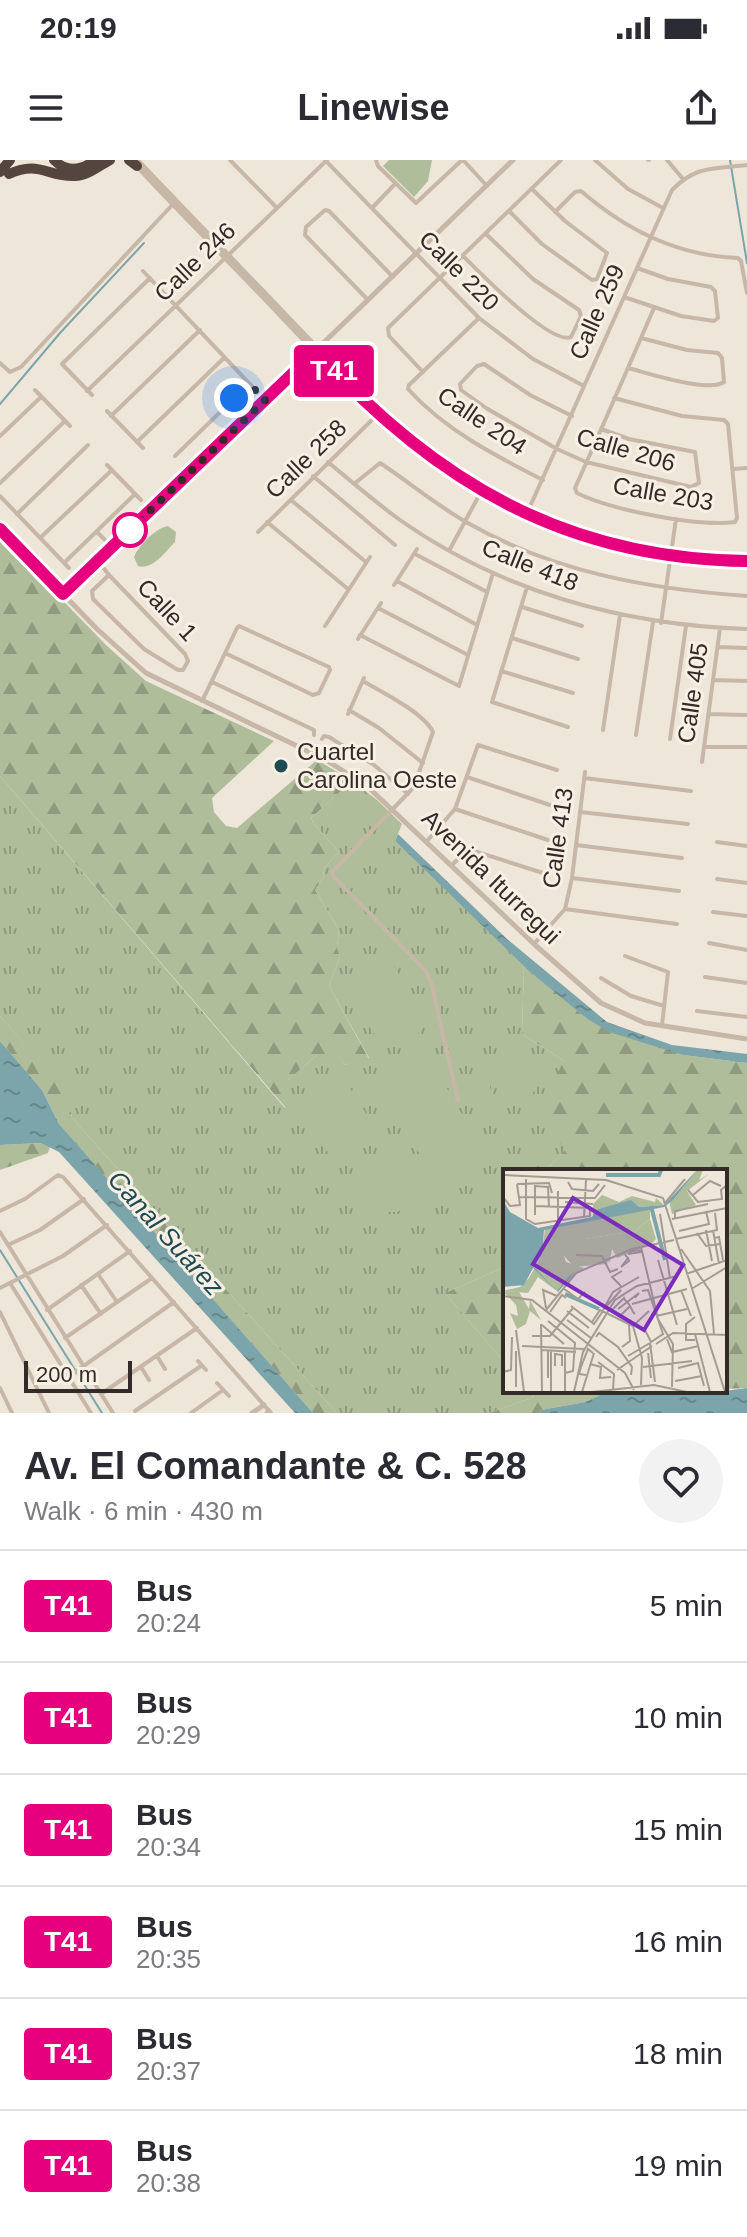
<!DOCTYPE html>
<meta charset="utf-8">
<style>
:root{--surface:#fff;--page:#f2f2f3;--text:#2b2b33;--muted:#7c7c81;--line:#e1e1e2}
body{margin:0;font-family:Helvetica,sans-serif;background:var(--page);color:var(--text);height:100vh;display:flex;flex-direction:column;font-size:30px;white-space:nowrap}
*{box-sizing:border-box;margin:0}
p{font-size:26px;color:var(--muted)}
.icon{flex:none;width:44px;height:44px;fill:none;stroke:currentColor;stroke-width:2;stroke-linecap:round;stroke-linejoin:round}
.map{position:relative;height:1253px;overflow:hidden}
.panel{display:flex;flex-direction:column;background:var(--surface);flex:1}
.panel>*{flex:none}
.badge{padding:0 16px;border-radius:6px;font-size:28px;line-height:52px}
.scale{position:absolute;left:24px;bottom:20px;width:108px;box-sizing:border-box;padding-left:8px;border:4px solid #332b27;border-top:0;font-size:22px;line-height:28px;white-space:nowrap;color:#332b27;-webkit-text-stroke:6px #f8f0e5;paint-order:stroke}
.you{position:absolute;width:40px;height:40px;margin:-20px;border:6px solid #fff;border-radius:50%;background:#1a73e8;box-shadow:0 0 0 12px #1a73e833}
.map>.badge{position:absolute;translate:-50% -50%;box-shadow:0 0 0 4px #fff}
.round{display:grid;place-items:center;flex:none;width:84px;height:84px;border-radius:42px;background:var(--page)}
.head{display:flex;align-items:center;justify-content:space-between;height:136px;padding:0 24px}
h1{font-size:38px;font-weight:600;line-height:60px}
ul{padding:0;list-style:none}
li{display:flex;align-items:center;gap:24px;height:112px;padding:0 24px;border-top:2px solid var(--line)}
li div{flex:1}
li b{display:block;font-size:30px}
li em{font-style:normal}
li .badge{min-width:88px;font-weight:700;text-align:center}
.status{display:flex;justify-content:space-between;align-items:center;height:56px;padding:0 40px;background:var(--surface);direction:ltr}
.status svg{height:22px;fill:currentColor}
header{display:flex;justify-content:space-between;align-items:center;height:104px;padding:0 24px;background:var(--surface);font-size:36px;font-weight:600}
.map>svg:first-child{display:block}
.grass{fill:url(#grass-tufts)}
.forest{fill:url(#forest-firs)}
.pitch{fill:#afbd9b}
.water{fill:url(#water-ripples)}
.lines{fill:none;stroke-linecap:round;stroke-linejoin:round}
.stream{stroke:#7ba5aa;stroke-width:2}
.minor{stroke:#c6b7a7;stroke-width:4}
.tertiary{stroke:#c6b7a7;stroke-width:5}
.motorway{stroke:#54463e;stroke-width:10}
.line-casing{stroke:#fff;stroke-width:18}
.line{stroke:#e6007e;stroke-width:12}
.walk{stroke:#332b27;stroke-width:8;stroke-dasharray:0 14.4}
.stop-dot{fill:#fff;stroke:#e6007e;stroke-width:4}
.poi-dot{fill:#1f4b52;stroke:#f8f0e5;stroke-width:3}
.labels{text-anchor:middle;stroke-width:6;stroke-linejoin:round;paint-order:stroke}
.street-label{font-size:24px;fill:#332b27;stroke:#f8f0e5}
.poi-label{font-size:24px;fill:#332b27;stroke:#f8f0e5;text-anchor:start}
.water-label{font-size:26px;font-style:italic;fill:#1f4b52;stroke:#f8f0e5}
.inset-river{fill:none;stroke:#7ba5aa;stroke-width:4}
.inset-road{fill:none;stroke:#a49b92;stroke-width:2}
.view{fill:#7b2cbf;fill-opacity:0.15;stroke:#7b2cbf;stroke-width:4}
.inset-edge{fill:none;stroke:#332b27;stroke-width:4}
</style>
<div class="status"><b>20:19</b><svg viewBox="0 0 49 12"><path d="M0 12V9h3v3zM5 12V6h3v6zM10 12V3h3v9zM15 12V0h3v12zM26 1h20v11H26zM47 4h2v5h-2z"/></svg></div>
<header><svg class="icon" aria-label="menu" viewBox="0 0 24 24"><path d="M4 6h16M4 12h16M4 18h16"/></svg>Linewise<svg class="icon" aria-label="share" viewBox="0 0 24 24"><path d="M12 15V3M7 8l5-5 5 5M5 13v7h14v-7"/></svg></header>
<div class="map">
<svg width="747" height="1253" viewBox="0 0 747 1253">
<defs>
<pattern id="grass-tufts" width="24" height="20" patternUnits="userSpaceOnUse" patternTransform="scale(2)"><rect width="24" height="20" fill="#afbd9b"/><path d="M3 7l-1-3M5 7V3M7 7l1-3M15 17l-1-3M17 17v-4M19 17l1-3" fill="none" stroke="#8f9a7e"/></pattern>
<pattern id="forest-firs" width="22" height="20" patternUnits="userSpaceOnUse" patternTransform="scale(2)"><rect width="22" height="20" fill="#afbd9b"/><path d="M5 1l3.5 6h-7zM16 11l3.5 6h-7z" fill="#8f9a7e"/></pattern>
<pattern id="water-ripples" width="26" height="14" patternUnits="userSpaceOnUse" patternTransform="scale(2)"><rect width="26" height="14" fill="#7ba5aa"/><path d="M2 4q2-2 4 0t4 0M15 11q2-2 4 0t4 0" fill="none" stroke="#65878a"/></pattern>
</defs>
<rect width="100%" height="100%" fill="#efe6da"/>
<path class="grass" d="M0,616L285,948L288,920L317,895L337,893L345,905L369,898L329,826L340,796L337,788L339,770L315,730L324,716L323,709L339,692L314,664L311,658L341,631L346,617L376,639L402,664L395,681L524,805L522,874L564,901L565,990L545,1011H505V1104L500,1109L445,1133L505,1203V1231H529L534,1237L489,1253H337L72,958L66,931L0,856Z"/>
<path class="forest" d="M3,379L106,485L146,521L274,581L212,638L214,652L226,666L237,668L317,600L346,617L341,631L311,658L314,664L339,692L323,709L324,716L315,730L339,770L337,788L340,796L329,826L369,899L345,905L337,894L324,902L317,895L288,920L291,925L286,948L0,616V382Z
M524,805L586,858L683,895L747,903V1228L725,1229V1011H545L565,990L538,949L564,901L522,874Z
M0,856L67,931L72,958L337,1253H313L81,990L59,964L42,930L0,881Z
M41,983L50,987L48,993L0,1010V985Z
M505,1104V1203L445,1133L500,1109Z
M529,1231H609L585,1242L541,1250L539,1253H489L534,1237Z"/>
<path class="pitch" d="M389,0H432L428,21L414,37L383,6Z
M168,366L176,372L175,382C165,392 153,410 138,406L134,397C139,385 156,368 168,366Z
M341,631L370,657L347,682L318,652Z
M370,798L383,799L394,806L427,863L421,864C419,873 417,881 407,885C377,899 360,847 348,827L353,810Z
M510,900L540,924L527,940L497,916Z
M399,901C433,901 439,909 452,939L408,967L402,966L374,923L382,912Z
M486,911L495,946L477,951L468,916Z
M346,922L374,966L373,972L333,996C315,984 301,958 317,938C324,930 337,926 346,922Z
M456,948C473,961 489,991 469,1010C460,1017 449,1021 440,1025L411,981L412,975Z
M397,985L403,986L430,1030C418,1048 388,1062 370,1043C363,1035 358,1025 354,1015Z"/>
<path class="water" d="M398,674L507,779L607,862L672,885L747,894V903L683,895L609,872L586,858L528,810L395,681Z
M0,881L42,930L59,964L313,1253H295L59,992L41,983L0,985Z
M747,1228V1253H539L541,1250L585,1242L609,1231H725Z"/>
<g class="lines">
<path class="stream" d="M730,0L747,103
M0,244L60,173L144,83
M0,1090L102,1253"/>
<path class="minor" d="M230,0L277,48
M325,0L479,158L533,199L584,226
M376,0L378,6L416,43L462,0
M463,0L487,26
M595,0L628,29L663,48
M648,0H649
M667,0L683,19
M372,48L395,24
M509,51L542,84L592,120L597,119L607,93L565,61L532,29
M555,52L575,32L581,31C626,70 678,96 738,98L741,101L747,133
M463,96C479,112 551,186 571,177L581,156L579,150L533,119L486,74
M143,111L265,240
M624,137L681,156L714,161L718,158L715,131L711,127L668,119L637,108
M368,140L305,75L306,67L325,50L329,51L393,117
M479,158L409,225L408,229C445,270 494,295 543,320
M0,203L10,212L21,207L175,42
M628,208C648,213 708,233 724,222L722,198L718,193L687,190L641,178
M423,212L389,176L388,168L561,0
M35,230L70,266
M87,231L327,0
M92,235L62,204L150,118
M614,238L682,256L724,260L728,264L737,358L735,362C698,367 611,350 577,333L575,328C602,268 628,208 654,148
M107,251L143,288
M111,256L200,170
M572,256L530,235L484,204L477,206L460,224L461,230L486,248L557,289L586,302L691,327L699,323L695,292L629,279L601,269
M0,276L41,237
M137,282L224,198
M175,296L249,224
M328,302C352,322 375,342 400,360C502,432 623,465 747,469
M107,305L141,340
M733,309L747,308
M313,316L395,385
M0,323L65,261
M354,324L380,303C409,322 435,344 466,362C553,412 648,429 747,436
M0,336L69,408
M291,340L366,402
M528,351L672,30C696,5 715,9 747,5
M17,354L88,285
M267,362L348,429
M97,372L112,387
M258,372L378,254
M40,378L112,310
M450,389L482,330
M415,394L487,432
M98,401L109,415
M64,403L135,334
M109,415L185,494L188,501L183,510H178L144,489L93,439L92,431Z
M397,421L477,465
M394,425L417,389
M527,427L492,542L568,567
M522,447L582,466
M378,448L468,495
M661,463L676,359
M325,466L370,397
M360,475L459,526L493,413
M512,478L578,499
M358,479L381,443
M718,487L747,488
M501,511L573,533
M713,520L747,521
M363,521C382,532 424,553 433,572L414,627L333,711V716L425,810L431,822L458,940
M212,522L314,570V575
M202,541C214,517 225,493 237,468L239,466L329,507L330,510L319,533L313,535L225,493
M349,550L379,568L423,603
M348,554L364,518
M708,554L747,555
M603,570L620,455
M636,575L653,462
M322,579L324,576L329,577L374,605L408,634
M670,579L686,466
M704,587H747
M702,602L720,468
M467,617L553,646
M584,618L691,631
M455,649L548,680
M580,652L688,664
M427,681L455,649L478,585L557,610
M717,682L747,686
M576,685L682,698
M452,705L464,693L471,690L543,713
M572,718L679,731
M717,719L747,723
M565,749L677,764
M713,752L747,756
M709,783L747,790
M534,784L565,749L572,718L585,612
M625,796L668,812L662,865
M705,817L747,823
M601,818L631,836L664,846
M697,851L747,857
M0,1051L25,1039L58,1015L63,1017L271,1253
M0,1072L113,1253
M8,1085L40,1070L84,1039
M98,1114L117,1142
M10,1123L91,1253
M81,1125L101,1154
M0,1128L63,1096L107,1065
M47,1150L130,1091
M0,1152L49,1253
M65,1178L152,1118
M157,1196L165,1209
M198,1201L206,1210
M141,1207L149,1220
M68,1217L174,1142
M217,1223L229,1236
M0,1228L12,1253
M101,1234L197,1168
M135,1251L201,1206
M191,1253L223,1230"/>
<path class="tertiary" d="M139,2L348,220
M137,6C184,57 233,105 280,155C319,195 357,239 400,275C496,356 622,400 747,401
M355,227C413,288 481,330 558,362
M567,366L637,385L670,391
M0,369L97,469L146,513L326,600L368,627L534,784L601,843L645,863L747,879
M700,395L747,397
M63,434L513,0
M252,1253L264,1245
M267,1253L269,1251"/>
<path class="motorway" d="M54,0C67,13 81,11 95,0
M129,0L137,6
M0,12L10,0
M9,14C39,0 47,17 75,16C87,16 99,6 110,0"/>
</g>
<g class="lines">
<g class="line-casing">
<path id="line" d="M0,369L63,434L316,191C435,322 566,399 747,401"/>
</g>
<use href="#line" class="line"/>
<path class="walk" d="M130,370L265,240L249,224L234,238"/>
</g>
<circle class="stop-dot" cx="130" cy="370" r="16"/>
<circle class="poi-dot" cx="281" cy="606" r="8"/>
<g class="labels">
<g class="street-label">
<text transform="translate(195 102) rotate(-44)" y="8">Calle 246</text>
<text transform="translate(459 111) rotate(45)" y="8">Calle 220</text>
<text transform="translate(597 152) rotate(-66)" y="8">Calle 259</text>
<text transform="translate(482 261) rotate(34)" y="8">Calle 204</text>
<text transform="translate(626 290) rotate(16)" y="8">Calle 206</text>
<text transform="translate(306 299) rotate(-44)" y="8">Calle 258</text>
<text transform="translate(663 334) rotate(10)" y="8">Calle 203</text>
<text transform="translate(530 405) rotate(22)" y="8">Calle 418</text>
<text transform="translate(167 450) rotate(47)" y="8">Calle 1</text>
<text transform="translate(693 533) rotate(-82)" y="8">Calle 405</text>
<text transform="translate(558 678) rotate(-82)" y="8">Calle 413</text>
<text transform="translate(491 717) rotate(44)" y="8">Avenida Iturregui</text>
</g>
<g class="poi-label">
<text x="297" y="600">Cuartel<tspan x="297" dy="28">Carolina Oeste</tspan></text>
</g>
<g class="water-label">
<text transform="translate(166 1073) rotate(48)" y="9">Canal Suárez</text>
</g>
</g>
<g transform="translate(503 1009)">
<rect width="224" height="224" fill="#efe6da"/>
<path d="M147,40V50L132,62L82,70L92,83L106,88L104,95L71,98L56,81L43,77L46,60ZM0,122L16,123L26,140L27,131L38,151L27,142L23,155L14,160L7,144L15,147L13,136Z" fill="#afbd9b"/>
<path d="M194,1H200L196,11L206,5L184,22L193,36L169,45L166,32ZM99,26L116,33L129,27L152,33L153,29L161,36L136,38L128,33L95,40L90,48V35ZM146,39L131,45L46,60L43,77L57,75L63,93L81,99L54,122L35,108L25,124L0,122L17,118L26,109L39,86L42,59ZM147,50L153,70L147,76L114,89L109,80L107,93L81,80V70L132,62Z" fill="#afbd9b"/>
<path d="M194,1L170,31L161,38L41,61L39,86L31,98L54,122L65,108L72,103L55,123L30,99L21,116L0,118V31L7,43L35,59L89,48L95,40L128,31L136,38L161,36Z" fill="#7ba5aa"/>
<path class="inset-river" d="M103,6H156L158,1M148,37L162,91M62,125L96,140"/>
<path class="inset-road" d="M0,6L103,11L160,29L222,223M23,10V50L32,55L87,47V39L32,37M65,13L69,20L90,22L96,15M14,15L46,14L49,24M185,21L195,33L219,30L218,21L224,16M55,22V53M190,26L207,12L218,17M0,28L7,37L17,36L14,15M16,28L92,29L102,16M62,33L90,35M162,34L182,10M157,45L167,109M32,46V17L45,18L46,37M81,48L83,11M172,49V42L205,35M169,50L224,39M203,61L209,92M210,61L216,95M176,62L206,55L203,42M194,64L203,77L217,75M211,69L216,68L220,91M173,70L214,61L212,44M138,78L155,150L170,175L169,218M178,80L207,122L211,165M137,81L138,83L125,85L129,82ZM122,85L123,87L125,89L126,92L118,98L125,89M73,86L99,87L107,103L115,100M155,91L174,156M183,105L224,91M118,117L109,108L119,102M60,119L75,130L82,123M190,119L224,98M178,121L188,147M139,122L145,121L160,165L148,173L141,159M0,127L29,131L122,204L131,221M129,135L184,120M68,137L91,155L100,142M127,137L118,146L109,141L121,129L122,131L125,134L127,137L130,143L132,145M43,139L40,121L54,127M101,140L118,121M115,140L136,124L132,129M43,141L73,104L129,80L171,71M100,141L110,123L136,108M64,142L86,159M47,143L59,126L63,129M153,147L184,140M192,148L183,155V171H192M64,151L88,169M45,152L72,174L70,202L62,204M89,153L97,141L130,157L139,189L138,216M127,154L132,155L146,142M38,155L39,223M39,156L61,175M13,161L21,223M192,165L207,223M29,167H47L70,139M93,168L96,164L115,178L129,198L128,206M164,170L169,183L196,177M147,174L152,213M153,175L170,164L224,166M19,177L81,180M119,178L127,172L126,156M38,181L73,183M45,181V209M48,181V223M62,182V223M145,184L148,209M125,187L147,174M95,193L111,205L110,221M87,195L98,198L97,209L108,208M52,197V185L59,186V197M140,198L189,192M175,199L195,194L201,217M114,201L149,177M0,203L8,201L9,168M83,206L76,205L78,198L85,180L90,184M172,212L199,207M13,218V182M71,223L80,183L112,131L134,117L174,107M79,223L91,184M89,223L151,216L184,223"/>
<path class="view" d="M70,29L180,96L141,161L30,95Z"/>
<rect width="224" height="224" class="inset-edge"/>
</g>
</svg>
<div class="scale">200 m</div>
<div class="you" style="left:234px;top:238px"></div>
<b class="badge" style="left:334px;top:211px;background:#e6007e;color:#fff">T41</b>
</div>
<section class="panel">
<div class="head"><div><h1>Av. El Comandante &amp; C. 528</h1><p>Walk · 6 min · 430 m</p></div><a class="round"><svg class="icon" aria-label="heart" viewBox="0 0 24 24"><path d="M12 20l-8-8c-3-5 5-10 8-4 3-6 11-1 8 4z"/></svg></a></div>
<ul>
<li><span class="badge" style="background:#e6007e;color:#fff">T41</span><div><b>Bus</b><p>20:24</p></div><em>5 min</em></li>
<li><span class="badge" style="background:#e6007e;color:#fff">T41</span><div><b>Bus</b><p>20:29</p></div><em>10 min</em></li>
<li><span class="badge" style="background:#e6007e;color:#fff">T41</span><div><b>Bus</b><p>20:34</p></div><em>15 min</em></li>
<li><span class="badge" style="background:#e6007e;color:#fff">T41</span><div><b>Bus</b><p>20:35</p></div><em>16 min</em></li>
<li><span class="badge" style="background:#e6007e;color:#fff">T41</span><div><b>Bus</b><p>20:37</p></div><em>18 min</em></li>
<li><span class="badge" style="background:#e6007e;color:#fff">T41</span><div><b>Bus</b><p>20:38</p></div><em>19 min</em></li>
</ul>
</section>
